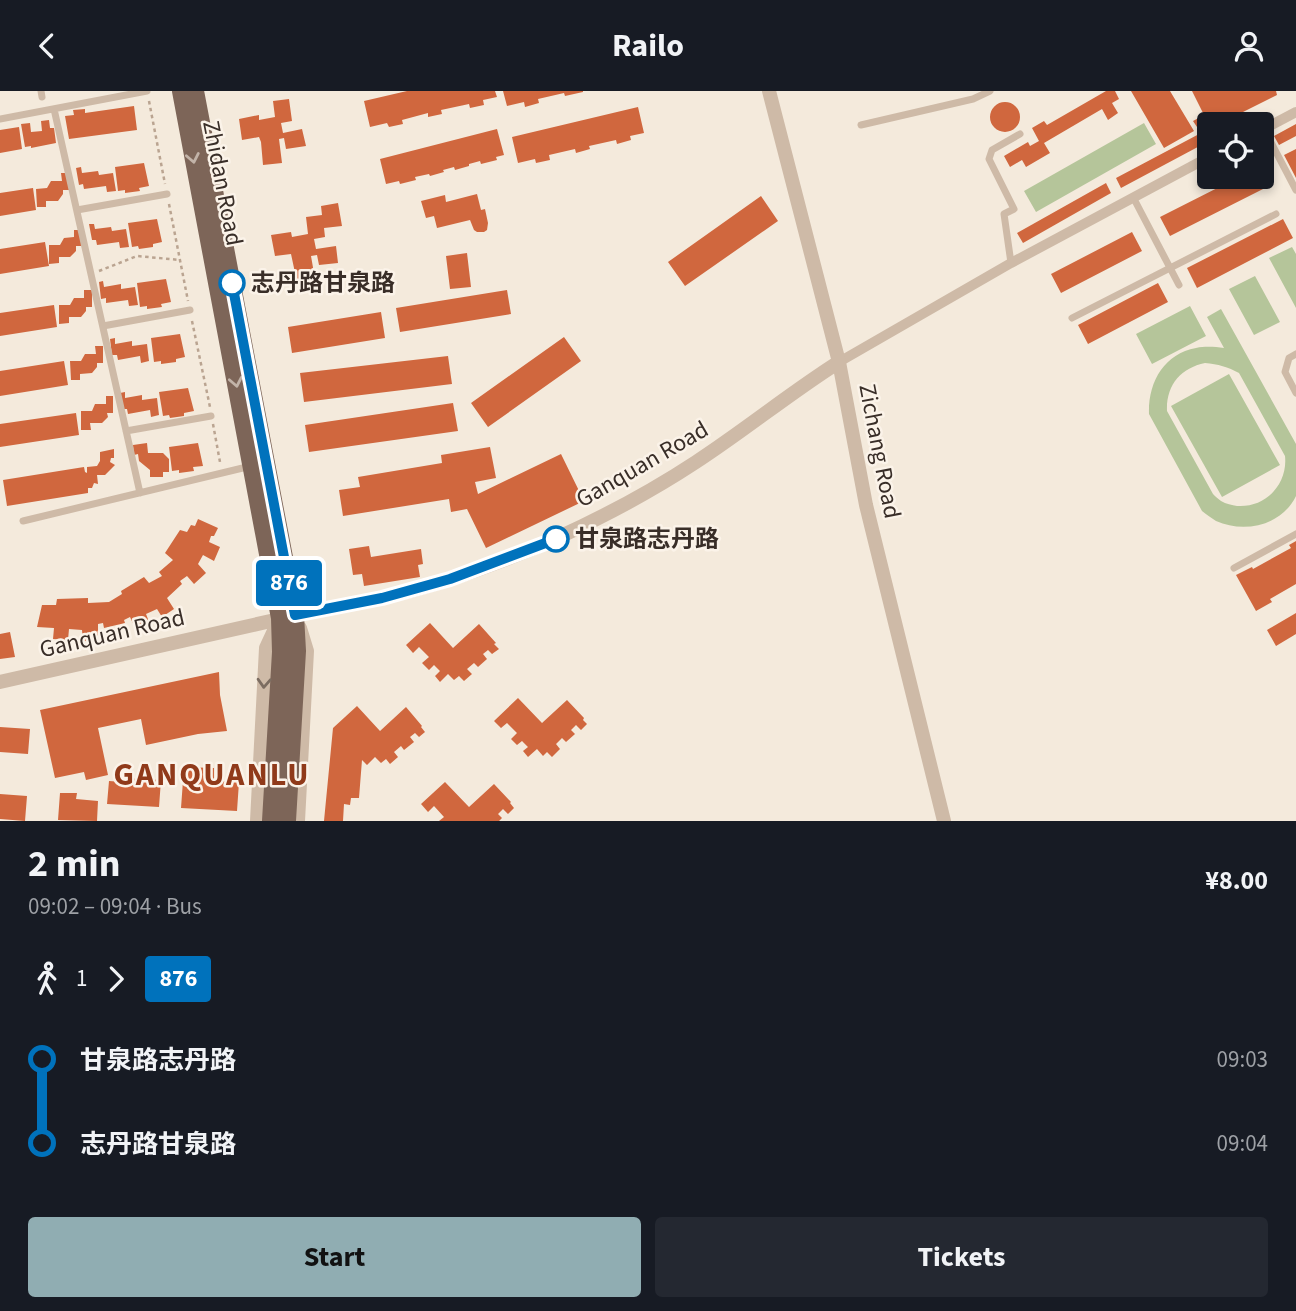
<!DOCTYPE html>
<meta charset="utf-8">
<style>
:root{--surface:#171b24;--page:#242831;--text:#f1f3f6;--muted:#9ea1a6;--accent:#90adb2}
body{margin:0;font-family:"Source Sans 3","Noto Sans SC",sans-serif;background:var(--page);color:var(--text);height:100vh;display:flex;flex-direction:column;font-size:26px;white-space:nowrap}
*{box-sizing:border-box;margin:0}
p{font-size:23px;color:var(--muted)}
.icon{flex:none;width:38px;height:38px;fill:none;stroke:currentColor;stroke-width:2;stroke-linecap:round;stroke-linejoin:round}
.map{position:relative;height:730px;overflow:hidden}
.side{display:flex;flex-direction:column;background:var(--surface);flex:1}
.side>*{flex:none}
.badge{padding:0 14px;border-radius:5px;font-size:24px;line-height:46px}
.buttons{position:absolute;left:1197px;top:21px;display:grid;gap:14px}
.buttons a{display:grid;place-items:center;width:77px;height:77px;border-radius:7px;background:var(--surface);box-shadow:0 4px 10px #0003;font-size:35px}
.map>.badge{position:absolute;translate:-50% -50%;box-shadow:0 0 0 4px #fff}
.legs{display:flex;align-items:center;gap:10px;height:77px;padding:0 28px;font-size:23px}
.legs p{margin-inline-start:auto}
.overview{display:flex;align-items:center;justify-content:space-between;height:119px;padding:0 28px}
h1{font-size:38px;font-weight:700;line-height:52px}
.cta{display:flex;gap:14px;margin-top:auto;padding:14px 28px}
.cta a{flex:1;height:80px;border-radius:7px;background:var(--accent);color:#111;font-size:28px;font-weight:700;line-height:80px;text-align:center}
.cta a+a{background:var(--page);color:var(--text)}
ul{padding:0 28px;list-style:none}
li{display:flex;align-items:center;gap:24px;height:84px;font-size:26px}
li i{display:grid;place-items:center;width:10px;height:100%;margin:0 9px;background:currentColor}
li i::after{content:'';width:18px;height:18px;margin:-9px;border:5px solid;border-radius:50%;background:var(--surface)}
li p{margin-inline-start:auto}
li:first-child i{background:linear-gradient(#0000 50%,currentColor 0)}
li:last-child i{background:linear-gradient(currentColor 50%,#0000 0)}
header{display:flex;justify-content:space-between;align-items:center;height:91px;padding:0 28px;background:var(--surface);font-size:32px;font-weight:700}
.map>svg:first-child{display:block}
.green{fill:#b5c59a;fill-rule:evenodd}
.building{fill:#d0673e}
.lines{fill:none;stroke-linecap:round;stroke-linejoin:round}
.path{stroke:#baa491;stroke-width:2.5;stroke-dasharray:3.5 3.5;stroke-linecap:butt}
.service{stroke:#cebaa7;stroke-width:7}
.pedestrian{stroke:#cebaa7;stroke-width:10}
.minor{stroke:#cebaa7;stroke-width:14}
.primary{stroke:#7d6558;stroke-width:18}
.oneway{stroke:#c2b3a8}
.oneway2{stroke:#7c6d61}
.line-1-casing{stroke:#fff;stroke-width:16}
.line-1{stroke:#0072bc;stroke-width:10}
.stop-1-dot{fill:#fff;stroke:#0072bc;stroke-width:3.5}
.labels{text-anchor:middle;stroke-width:5;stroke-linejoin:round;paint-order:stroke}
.street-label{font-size:24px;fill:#392e28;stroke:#fbf3e9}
.stop-label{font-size:24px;font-weight:bold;fill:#392e28;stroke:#fbf3e9;text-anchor:start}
.district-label{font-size:32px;font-weight:bold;letter-spacing:2px;fill:#903a1a;stroke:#fbf3e9}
</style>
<header><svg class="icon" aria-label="back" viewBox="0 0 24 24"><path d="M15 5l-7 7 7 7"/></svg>Railo<svg class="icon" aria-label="person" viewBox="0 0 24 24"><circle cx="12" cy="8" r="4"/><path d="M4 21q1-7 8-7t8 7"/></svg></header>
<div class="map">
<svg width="1296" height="730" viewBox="0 0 1296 730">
<rect width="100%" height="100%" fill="#f4eadc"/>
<path class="green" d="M1144,32L1156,53L1036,121L1024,100Z
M1292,156L1296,163V217L1269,167Z
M1255,185L1280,231L1254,244L1229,198Z
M1190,215L1206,245L1152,273L1136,243Z
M1221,218L1296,353V405C1282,434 1245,443 1216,430C1211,427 1206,423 1202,420L1149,323C1148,291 1164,263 1196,257C1206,255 1215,256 1224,257L1207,226ZM1205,272C1218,273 1228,276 1239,282L1285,365C1288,393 1266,417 1237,415C1232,414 1226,413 1221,410C1218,408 1215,405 1213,403L1167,320C1166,294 1181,277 1205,272Z
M1229,283L1280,374L1222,406L1171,315Z"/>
<path class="building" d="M407,0H495L497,6L483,9L484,14L470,17L469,13L441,19L442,23L428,26V22L402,29L403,33L389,36L387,32L370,36L364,10Z
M503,0H583V1L565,5L564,2L538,8L539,12L525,16L524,11L507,15Z
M1106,0H1115L1119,8L1112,12L1118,22L1108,29L1102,18L1044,52L1050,62L1026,76L1022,69L1010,76L1004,65L1028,51L1030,55L1039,50L1032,37L1044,30L1047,34Z
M1131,0H1170L1194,40L1164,57Z
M1192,0H1276L1277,4L1219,33H1209V38L1207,40L1209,43V50L1121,97L1116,87L1201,42L1193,30L1204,24Z
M289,8L292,30L281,32L283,42L302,38L306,55L286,58L284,47L279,48L282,72L263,74L261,51L259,46L242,49L239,28L259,24V29L275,26L273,10Z
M990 26a15 15 0 1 1 30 0a15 15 0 1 1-30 0Z
M134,15L137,39L69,48L65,25L74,24L73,19L85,18V22Z
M638,16L644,42L630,45L631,49L617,53L616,49L589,55L590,58L576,62L575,58L549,64L550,69L536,72L535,68L518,72L512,46Z
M49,29L50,37H54L56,52L31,57V55L25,56L21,33L30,32L31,41L42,40L41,30Z
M1296,33V45L1279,54L1274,45Z
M19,36L22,58L0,62V39Z
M497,38L504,64L496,66L497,69L481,73L480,70L469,73V75L455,79L454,76L443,79L444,81L430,85L429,83L415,86L416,89L400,93L399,90L386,93L380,68Z
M1296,58V87L1284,64Z
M144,72L149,95L139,97L140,100L125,102V99L118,100L115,76Z
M81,76L82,82L98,80L99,84L113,82L116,100L107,101L106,95L84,98L83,93L79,94L76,77Z
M61,82H69V99H63V103L58,110H46V116H37L36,98L47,97L51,90H62Z
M1239,86H1261L1267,96L1170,145L1160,126Z
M1106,92L1111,102L1023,152L1017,142Z
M33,97L36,119L0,125V102Z
M477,103L481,119L485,118L488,132L487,139L484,141H477L474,139L470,129L437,137L434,125L426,127L421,110L445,104L446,111Z
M761,105L778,130L685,195L668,171Z
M338,112L342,135L324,137L325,146L314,148L316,158L336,155L338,172L319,174L317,164L311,165L315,188L297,191L291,163L275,165L271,144L291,141L292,146L308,143L306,126L322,124L321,115Z
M157,128L162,151L153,153V156L139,158L138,155L132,156L128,132Z
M1283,128L1293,147L1197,197L1187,177Z
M89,133H94L95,138L111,136L112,140L126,138L129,156L120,157L119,151L97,154L96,149H92Z
M74,139H81L82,155H76V160L70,166H59V172L49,173V154H60L64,147L74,146Z
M1132,141L1142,160L1061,202L1051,183Z
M45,151L49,175L0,183V158Z
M467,162L471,196L450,198L446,165Z
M166,188L171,211L161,213L162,216L147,218V215L140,216L137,192Z
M103,190L104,196L121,193V198L135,196L138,214L129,215L128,209L106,212V207L101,208L99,191Z
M1158,192L1168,211L1088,253L1078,234Z
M84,199H92V216H86V220L81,226H69V232L59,233V214H70L74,207H84Z
M507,199L511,223L400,241L396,217Z
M54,214L57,236L0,245V222Z
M381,221L385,247L292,262L288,236Z
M180,243L185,266L176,268V271L161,273V270L154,271L151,247Z
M564,246L581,270L488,336L471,312Z
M115,247V253L132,250V255L147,253L149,270L141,272L140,265L118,269L117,264H112L110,248Z
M95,255H103V272H97V276L92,282L80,283V289H71L70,270H81L85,263H96Z
M448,265L452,293L304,311L300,282Z
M64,270L68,294L0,305V280Z
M188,297L194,320L184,322V325L170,327L169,324L163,325L159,301Z
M125,301V307L142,304V309L157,307L159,324L151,326L150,319L128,323L127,318H122L120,302Z
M106,305H113V322H107L108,326L102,332H90L91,339H81V320H92L95,313H106Z
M453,312L458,340L309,361L305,334Z
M76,322L79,344L0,356V333Z
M147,352L148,362H163L169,368V381H163V386H150V379L139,370L138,363L134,364L133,354Z
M198,352L203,375L193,376L194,380L179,382V379L172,380L169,356Z
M490,356L496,387L475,391L478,403L561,363L584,410L486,457L467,418L451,421L449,408L343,425L339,399L360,396L358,386L442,372L441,364Z
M114,358V367H111L110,371L115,374L105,384H97L98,393L94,392L92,397H88V402L7,415L3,389L84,376L85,381L87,382V376L97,375L100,370V361Z
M198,428L218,437L214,445H211L209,451L220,456L214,470L203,464L198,473L206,482L194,493L187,485L180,490L182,493L167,507L174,518L162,526L157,518L146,523L151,536L144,539L143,536L136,539L130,526L124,529L125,532L104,537L103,532L98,533V548L83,550L82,539L69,538L68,549L53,548L54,537L37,536L42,514H56L57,508L88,507V512L109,511L122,503L121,500L144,486L149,492L162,485L159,481L173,469L165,462L180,439L187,441L191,434L195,435Z
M1296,450V493L1270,508L1272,511L1256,520L1236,484L1252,476L1253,478L1291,457L1289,454Z
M369,455L371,466L421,458L423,473L418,474L420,486L364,495L362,483L353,484L349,458Z
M1296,522V543L1276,555L1267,539Z
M430,532L453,557L479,533L496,552L494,553L499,558L492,563L488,559L483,563L487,568L478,576L474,572L467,578L472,583L464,590L459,585L454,589L448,583L440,591L435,585L440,580L434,574L429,579L422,572L429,566L419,556L413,562L406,554Z
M10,541L15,566L0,568V543Z
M219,581L220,604L227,640L198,643L146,654L141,628L98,637L108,684L86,689L84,681L55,687L40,619Z
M518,607L542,632L567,609L584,627L583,629L587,633L581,639L576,634L571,639L575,643L566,651L562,647L556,653L560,658L552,666L547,661L543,665L537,658L528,666L523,660L528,656L522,650L517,654L511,648L517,642L507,632L501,637L494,630Z
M357,615L380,640L406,616L422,635L421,636L425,641L419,646L415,642L410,646L414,651L404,659L401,655L394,661L398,666L390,673L386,668L381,672L375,666L367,674L362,669L359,707H351L350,714L344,713L343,730H324L333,637Z
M0,636L30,638L28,663L0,661Z
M184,676L214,677V690L239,691L237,720L181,717Z
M122,687L161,689L159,716L107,713L109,690L122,691Z
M445,691L469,716L494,693L511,711L510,712L514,717L508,723L503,718L498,723L502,727L499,730H439L444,726L434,715L428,721L421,713Z
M60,702H77L76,708L98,710L97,730L58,729Z
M0,703L27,705L25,730L0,728Z"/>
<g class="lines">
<path class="path" d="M149,10L165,93
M169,113L188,210
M99,180L137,165L180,169
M192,230L210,316
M213,333L220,371"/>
<path class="service" d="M41,0L42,6
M54,18L140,402
M0,28L147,0
M861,34L973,8L990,0
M1264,38L1296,99
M1133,106L1179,194
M77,119L167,103
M1011,172L1004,123L1014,118L989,68L992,59L1020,43
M1072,227L1276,123
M103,235L190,219
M1296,263L1289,267L1285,281L1296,302
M126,340L211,325
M23,430L251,375
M1234,477L1296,443"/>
<path class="pedestrian" d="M1262,39L1296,21
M839,271L1011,172L1209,66"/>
<path class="minor" d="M769,0L839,271L866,414L944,730
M0,591C95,570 189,548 284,527C316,519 350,514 382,507C442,493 501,472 557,447C605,425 652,400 696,371C745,339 790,302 839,271
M257,730L266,557L279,529
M298,730L307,560L300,537"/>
<path class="primary" d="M181,0L280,527L281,561L271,730
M195,0L295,524L297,560L287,730"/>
</g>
<defs><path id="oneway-chevron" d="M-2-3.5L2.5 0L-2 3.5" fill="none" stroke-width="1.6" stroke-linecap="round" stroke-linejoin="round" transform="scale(1.75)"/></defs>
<g class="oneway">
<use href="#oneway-chevron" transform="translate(193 67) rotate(79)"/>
<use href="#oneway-chevron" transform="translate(236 291) rotate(79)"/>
</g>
<use class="oneway2" href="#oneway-chevron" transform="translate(264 592) rotate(93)"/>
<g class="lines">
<g class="line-1-casing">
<path id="line-1" d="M232,192L295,524L382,507L450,488L556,448"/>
</g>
<use href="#line-1" class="line-1"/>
</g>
<g class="stop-1-dot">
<circle cx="232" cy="192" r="12"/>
<circle cx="556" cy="448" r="12"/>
</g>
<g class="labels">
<g class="street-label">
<text transform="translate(223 92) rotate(79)" y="8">Zhidan Road</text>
<text transform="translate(880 360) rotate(79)" y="8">Zichang Road</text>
<text transform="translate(642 373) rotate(-30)" y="8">Ganquan Road</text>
<text transform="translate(112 542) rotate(-13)" y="8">Ganquan Road</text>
</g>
<g class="stop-label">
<text x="251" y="200">志丹路甘泉路</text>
<text x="575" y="456">甘泉路志丹路</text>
</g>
<g class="district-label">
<text x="212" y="694">GANQUANLU</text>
</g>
</g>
</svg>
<div class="buttons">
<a><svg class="icon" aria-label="locate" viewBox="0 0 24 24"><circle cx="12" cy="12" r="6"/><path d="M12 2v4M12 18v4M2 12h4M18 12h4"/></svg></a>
</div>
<b class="badge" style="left:289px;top:492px;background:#0072bc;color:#fff">876</b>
</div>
<section class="side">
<div class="overview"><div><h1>2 min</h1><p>09:02 – 09:04 · Bus</p></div><b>¥8.00</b></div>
<div class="legs"><svg class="icon" aria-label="walk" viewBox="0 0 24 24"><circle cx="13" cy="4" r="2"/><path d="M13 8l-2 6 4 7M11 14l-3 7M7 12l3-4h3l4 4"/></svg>1<svg class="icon" aria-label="forward" viewBox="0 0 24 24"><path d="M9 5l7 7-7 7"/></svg><b class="badge" style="background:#0072bc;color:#fff">876</b></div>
<ul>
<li><i style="color:#0072bc"></i><b>甘泉路志丹路</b><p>09:03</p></li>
<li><i style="color:#0072bc"></i><b>志丹路甘泉路</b><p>09:04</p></li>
</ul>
<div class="cta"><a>Start</a><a>Tickets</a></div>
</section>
